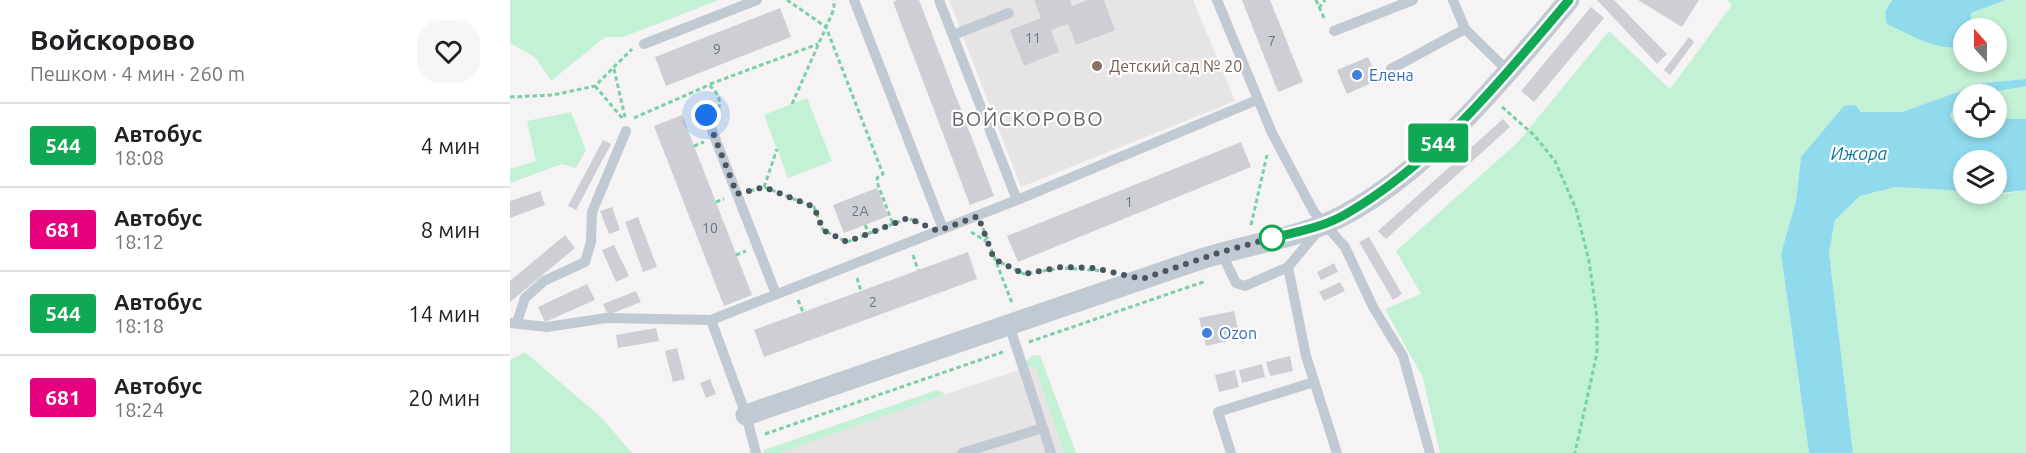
<!DOCTYPE html>
<html lang="ru">
<meta charset="utf-8">
<style>
:root{--surface:#fff;--page:#f6f6f6;--text:#202124;--muted:#757577;--line:#e0e0e0}
body{margin:0;font-family:Ubuntu,sans-serif;background:var(--page);color:var(--text);height:100vh;display:flex;flex-direction:column;font-size:22px;white-space:nowrap}
*{box-sizing:border-box;margin:0}
p{font-size:20px;color:var(--muted)}
.icon{flex:none;width:33px;height:33px;fill:none;stroke:currentColor;stroke-width:2;stroke-linecap:round;stroke-linejoin:round}
.map{position:relative;flex:1;overflow:hidden}
.details{display:flex;flex-direction:column;background:var(--surface);width:510px}
.details>*{flex:none}
.badge{padding:0 12px;border-radius:4px;font-size:21px;line-height:39px}
.needle{width:39px;rotate:339deg}
.buttons{position:absolute;left:1443px;top:18px;display:grid;gap:12px}
.buttons a{display:grid;place-items:center;width:54px;height:54px;border-radius:50%;background:var(--surface);box-shadow:0 3px 9px #0003;font-size:30px}
.you{position:absolute;width:30px;height:30px;margin:-15px;border:4px solid #fff;border-radius:50%;background:#1a73e8;box-shadow:0 0 0 9px #1a73e833}
.map>.badge{position:absolute;translate:-50% -50%;box-shadow:0 0 0 3px #fff}
.round{display:grid;place-items:center;flex:none;width:63px;height:63px;border-radius:24px;background:var(--page)}
.head{display:flex;align-items:center;justify-content:space-between;height:102px;padding:0 30px}
h1{font-size:28px;font-weight:700;line-height:45px}
ul{padding:0;list-style:none}
li{display:flex;align-items:center;gap:18px;height:84px;padding:0 30px;border-top:2px solid var(--line)}
li div{flex:1}
li b{display:block;font-size:22px}
li em{font-style:normal}
li .badge{min-width:66px;font-weight:700;text-align:center}
main{display:flex;flex:1;min-height:0}
.map>svg:first-child{display:block}
.education{fill:#e6e4e5}
.green{fill:#c3f1d5}
.water{fill:#90daee}
.building{fill:#cdcfd5}
.lines{fill:none;stroke-linecap:round;stroke-linejoin:round}
.path{stroke:#7ad0a6;stroke-width:3;stroke-dasharray:4.5 3;stroke-linecap:butt}
.service{stroke:#c1cad2;stroke-width:10}
.minor{stroke:#c1cad2;stroke-width:21}
.line-casing{stroke:#fff;stroke-width:14}
.line{stroke:#10a855;stroke-width:9}
.walk{stroke:#4a5661;stroke-width:6;stroke-dasharray:0 10.8}
.education-dot{fill:#8d6e63;stroke:#fff;stroke-width:2}
.shop-dot{fill:#3f7fe0;stroke:#fff;stroke-width:2}
.stop-dot{fill:#fff;stroke:#10a855;stroke-width:3}
.labels{text-anchor:middle;stroke-width:4.5;stroke-linejoin:round;paint-order:stroke}
.number-label{font-size:14px;fill:#6b747e}
.education-label{font-size:16px;fill:#785e54;stroke:#fff;text-anchor:start}
.shop-label{font-size:16px;fill:#366cbe;stroke:#fff;text-anchor:start}
.water-label{font-size:18px;font-style:italic;fill:#0c7c9b;stroke:#fff}
.quarter-label{font-size:20px;letter-spacing:1.5px;fill:#5f6368;stroke:#fff}
</style>
<main>
<section class="details">
<div class="head"><div><h1>Войскорово</h1><p>Пешком · 4 мин · 260 m</p></div><a class="round"><svg class="icon" aria-label="heart" viewBox="0 0 24 24"><path d="M12 20l-8-8c-3-5 5-10 8-4 3-6 11-1 8 4z"/></svg></a></div>
<ul>
<li><span class="badge" style="background:#10a855;color:#fff">544</span><div><b>Автобус</b><p>18:08</p></div><em>4 мин</em></li>
<li><span class="badge" style="background:#e6007e;color:#fff">681</span><div><b>Автобус</b><p>18:12</p></div><em>8 мин</em></li>
<li><span class="badge" style="background:#10a855;color:#fff">544</span><div><b>Автобус</b><p>18:18</p></div><em>14 мин</em></li>
<li><span class="badge" style="background:#e6007e;color:#fff">681</span><div><b>Автобус</b><p>18:24</p></div><em>20 мин</em></li>
</ul>
</section>
<div class="map">
<svg width="1516" height="453" viewBox="0 0 1516 453">
<rect width="100%" height="100%" fill="#f5f3f3"/>
<path class="education" d="M439,0H683L725,101L511,187Z
M525,365L554,453H270L436,394Z"/>
<path class="green" d="M0,0H209L113,37H95L41,81L26,58L0,43Z
M1217,0H1382L1375,12L1428,46H1453L1454,62H1486V28H1461V13L1496,0H1516V79L1473,83L1392,112H1350L1291,157L1286,201L1271,254L1299,453H930L913,378L875,309L911,294L886,251L1008,142L1099,31L1160,89L1222,5Z
M1506,86H1516V119H1487L1486,94H1472Z
M297,98L322,161L278,178L254,115Z
M1453,99V122L1444,123L1440,115L1449,100Z
M61,112L76,150L66,168L52,164L0,183V169L26,161L17,121Z
M1385,187L1453,191L1454,194H1493L1516,190V453H1343L1319,253L1325,220L1350,196Z
M15,352L93,419L122,453H0V360Z
M530,355L566,453H554L525,366L517,367L516,362L521,356Z
M427,390L436,394L270,453H254V450Z"/>
<path class="water" d="M1382,0H1496L1461,13V28H1454L1453,46C1428,53 1400,34 1377,24L1375,12Z
M1516,79V86L1472,94H1454L1453,99L1449,100L1440,115L1444,123L1453,122L1454,128H1486L1487,119H1516V190L1483,194H1486V160H1454L1453,191L1385,187L1350,196L1325,220L1319,253L1343,453H1299L1271,254L1286,201L1291,157L1334,106L1346,105L1350,112H1392L1473,83Z"/>
<path class="building" d="M387,0H409L484,196L460,205L383,2Z
M524,0H560L562,6L578,0H594L605,30L566,45L558,24L541,30L549,52L514,66L500,30L531,18Z
M732,0H760L793,82L768,92Z
M1087,0H1104L1157,54L1147,64Z
M1128,0H1189L1172,27Z
M1081,7L1094,18L1024,102L1011,91Z
M270,8L281,37L156,86L145,57Z
M1179,37L1184,42L1160,75L1154,70Z
M858,57L868,80L837,94L827,70Z
M172,115L242,295L214,306L144,126Z
M993,119L1000,127L876,239L868,231Z
M93,140L101,144L66,210L58,206Z
M731,142L741,167L508,262L497,236Z
M367,188L378,216L334,233L323,205Z
M30,191L35,205L0,218V201Z
M102,207L110,230L99,234L90,211Z
M128,217L147,267L133,272L115,222Z
M55,235L65,248L0,302V281Z
M859,237L892,294L883,300L849,242Z
M104,245L119,276L106,282L92,250Z
M458,252L467,279L254,357L244,330Z
M824,263L828,272L811,280L807,272Z
M830,282L835,291L814,301L809,292Z
M77,284L85,300L35,322L28,307Z
M126,291L131,302L98,315L93,304Z
M724,311L730,338L696,346L689,318Z
M146,328L149,341L108,348L106,335Z
M167,348L175,379L163,382L155,351Z
M780,356L783,371L760,376L756,362Z
M752,364L755,377L732,383L729,370Z
M725,370L729,387L709,392L705,375Z
M200,379L206,394L196,398L190,383Z"/>
<g class="lines">
<path class="path" d="M277,0L316,27L373,174L367,178L368,185L383,224
M806,0L815,20
M809,8L815,0
M104,69L115,117
M200,84L308,44
M85,86L113,119
M0,97L43,95L85,86L122,49
M282,104L324,9V0
M992,107L1024,135L1045,161L1066,209L1079,261L1087,318V353L1065,453
M124,118L199,85C207,92 211,98 209,108
M184,146L194,142
M254,187L267,149
M240,191L254,187L304,207L313,230L337,242L398,218L409,223
M206,202L214,199
M355,225L359,233
M741,225L757,155
M473,228L502,303
M461,232L476,241
M226,255L236,251
M403,255L408,270
M484,259L514,274L552,268L595,271
M347,278L351,291
M288,300L293,312
M519,342L693,282L695,279
M255,434L493,352"/>
<path class="service" d="M344,0L433,229
M429,0L507,200
M707,0L762,133L804,212L835,247L863,307L893,356L920,453
M943,0L955,29L999,72
M824,31L903,0
M443,35L499,13
M134,44L247,0
M881,69L955,29
M196,115L266,294
M711,252L726,283L735,286L778,267L809,230
M778,267L796,356L827,453
M201,320L236,415L246,453
M7,322L15,298L34,281L75,262L81,242L82,212L116,131
M0,323L37,327L96,318L201,320L507,200L747,100
M533,428L541,453
M452,453L533,428L499,325
M721,453L708,412L804,382"/>
<path class="minor" d="M236,415C386,364 536,313 685,261C732,245 792,238 834,215C922,168 996,75 1059,0"/>
</g>
<g class="lines">
<g class="line-casing">
<path id="line" d="M762,238C787,232 814,227 836,214C926,162 993,78 1059,0"/>
</g>
<use href="#line" class="line"/>
<path class="walk" d="M196,115L227,194L254,187L304,207L313,230L337,242L398,218L428,231L468,216L484,259L514,274L552,267L584,268L632,279L711,252L762,238"/>
</g>
<circle class="education-dot" cx="587" cy="66" r="6"/>
<g class="shop-dot">
<circle cx="847" cy="75" r="6"/>
<circle cx="697" cy="333" r="6"/>
</g>
<circle class="stop-dot" cx="762" cy="238" r="12"/>
<g class="labels">
<g class="number-label">
<text x="523" y="43">11</text>
<text x="762" y="46">7</text>
<text x="207" y="54">9</text>
<text x="619" y="207">1</text>
<text x="350" y="216">2А</text>
<text x="200" y="233">10</text>
<text x="363" y="307">2</text>
</g>
<g class="education-label">
<text x="599" y="72">Детский сад № 20</text>
</g>
<g class="shop-label">
<text x="859" y="81">Елена</text>
<text x="709" y="339">Ozon</text>
</g>
<g class="water-label">
<text x="1349" y="160">Ижора</text>
</g>
<g class="quarter-label">
<text x="518" y="126">ВОЙСКОРОВО</text>
</g>
</g>
</svg>
<div class="buttons">
<a><svg class="needle" viewBox="-14 -14 28 28"><path d="M0-13l5 13h-10z" fill="#e53935"/><path d="M0 13l5-13h-10z" fill="#757577"/></svg></a>
<a><svg class="icon" aria-label="locate" viewBox="0 0 24 24"><circle cx="12" cy="12" r="6"/><path d="M12 2v4M12 18v4M2 12h4M18 12h4"/></svg></a>
<a><svg class="icon" aria-label="layers" viewBox="0 0 24 24"><path d="M12 4l9 5-9 5-9-5zM3 14l9 5 9-5"/></svg></a>
</div>
<div class="you" style="left:196px;top:115px"></div>
<b class="badge" style="left:928px;top:143px;background:#10a855;color:#fff">544</b>
</div>
</main>
